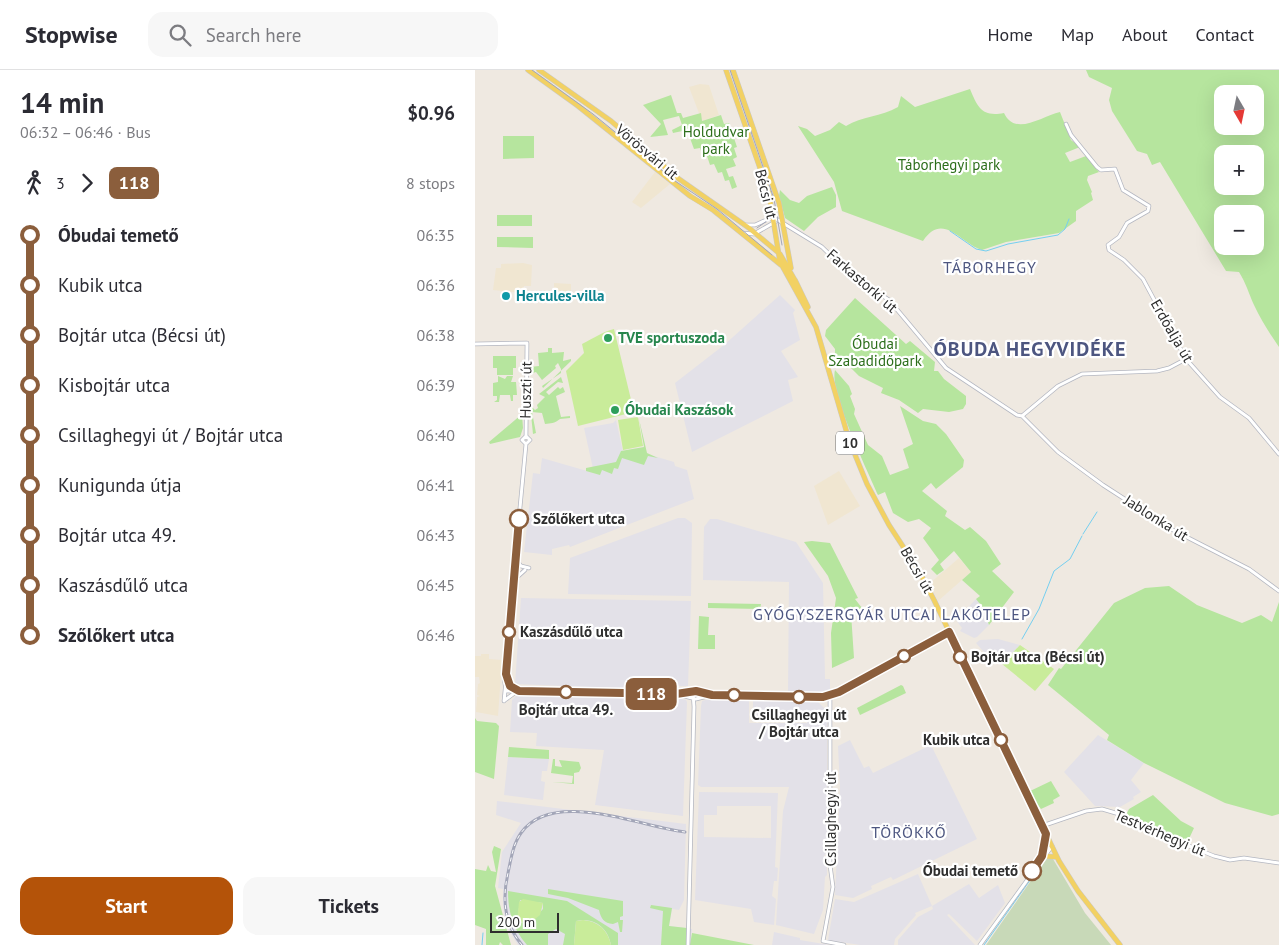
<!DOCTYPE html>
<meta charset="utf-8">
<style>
:root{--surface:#fff;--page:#f7f7f7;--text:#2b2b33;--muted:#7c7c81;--line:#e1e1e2;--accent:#b45309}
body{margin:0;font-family:"PT Sans",sans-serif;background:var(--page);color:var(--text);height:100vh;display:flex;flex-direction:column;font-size:19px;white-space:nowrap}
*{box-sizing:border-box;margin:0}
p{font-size:16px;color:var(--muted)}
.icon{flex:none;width:28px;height:28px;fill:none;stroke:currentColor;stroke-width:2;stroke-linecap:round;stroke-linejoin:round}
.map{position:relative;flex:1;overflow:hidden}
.side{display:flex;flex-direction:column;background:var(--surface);width:475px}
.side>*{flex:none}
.badge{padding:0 10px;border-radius:8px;font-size:18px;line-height:32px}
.needle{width:32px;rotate:171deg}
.buttons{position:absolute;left:739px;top:15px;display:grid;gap:10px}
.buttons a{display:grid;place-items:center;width:50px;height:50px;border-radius:10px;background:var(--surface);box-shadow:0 5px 20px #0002;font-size:25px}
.scale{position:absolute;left:15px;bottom:12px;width:69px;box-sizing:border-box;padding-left:5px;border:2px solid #2e2e2e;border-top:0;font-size:14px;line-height:18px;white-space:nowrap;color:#2e2e2e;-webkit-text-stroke:4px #fff;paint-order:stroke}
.map>.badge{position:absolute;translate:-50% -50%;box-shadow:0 0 0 2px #fff}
.legs{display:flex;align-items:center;gap:8px;height:55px;padding:0 20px;font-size:16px}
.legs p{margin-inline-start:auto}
.headline{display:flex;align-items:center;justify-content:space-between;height:85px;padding:0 20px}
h1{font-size:28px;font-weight:800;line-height:38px}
.button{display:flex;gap:10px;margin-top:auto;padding:10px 20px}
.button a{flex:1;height:58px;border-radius:15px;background:var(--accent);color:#fff;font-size:20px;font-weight:800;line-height:58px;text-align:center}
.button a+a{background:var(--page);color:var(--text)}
ul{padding:0 20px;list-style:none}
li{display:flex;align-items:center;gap:18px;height:50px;font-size:19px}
li i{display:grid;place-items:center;width:8px;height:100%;margin:0 6px;background:currentColor}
li i::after{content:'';width:12px;height:12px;margin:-6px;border:4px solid;border-radius:50%;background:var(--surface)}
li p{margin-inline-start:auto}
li:first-child i{background:linear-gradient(#0000 50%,currentColor 0)}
li:last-child i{background:linear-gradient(currentColor 50%,#0000 0)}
header{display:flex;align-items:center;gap:30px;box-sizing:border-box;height:70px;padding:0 25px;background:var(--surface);border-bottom:1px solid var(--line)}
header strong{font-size:24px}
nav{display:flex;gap:28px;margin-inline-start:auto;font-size:18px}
.search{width:350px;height:45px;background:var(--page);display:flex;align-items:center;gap:12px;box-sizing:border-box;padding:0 18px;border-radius:15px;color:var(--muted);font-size:19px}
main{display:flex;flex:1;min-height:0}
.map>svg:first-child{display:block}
.industrial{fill:#e3e1e8;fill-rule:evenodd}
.education{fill:#f0e6d1}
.green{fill:#b6e59e;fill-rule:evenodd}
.cemetery{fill:#c8d9b8}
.pitch{fill:#c9ec9a}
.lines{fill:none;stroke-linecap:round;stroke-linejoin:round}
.stream{stroke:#75cff0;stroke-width:1}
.minor-casing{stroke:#b4b7c1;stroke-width:4.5}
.major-casing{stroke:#c9c9c9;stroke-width:5.5}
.minor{stroke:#fff;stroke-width:3}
.major{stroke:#f2d163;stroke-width:4.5}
.tram{stroke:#a3a6b8;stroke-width:1}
.rail-casing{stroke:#a3a6b8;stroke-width:3}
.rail{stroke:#fff;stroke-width:1;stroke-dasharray:4;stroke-linecap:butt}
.line-1-casing{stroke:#fff;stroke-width:11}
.line-1{stroke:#8b5e3c;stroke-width:8}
.culture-dot{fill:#0f9aa8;stroke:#fff;stroke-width:2}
.leisure-dot{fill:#2e9e5b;stroke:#fff;stroke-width:2}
.stop-1-dot{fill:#fff;stroke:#8b5e3c;stroke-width:2.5}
.labels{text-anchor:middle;stroke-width:4.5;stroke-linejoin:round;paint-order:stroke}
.shield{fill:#fff;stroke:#6d6d6d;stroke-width:1}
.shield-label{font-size:14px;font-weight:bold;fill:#2e2e2e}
.park-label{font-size:15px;fill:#2c6e1b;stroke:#fff}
.street-label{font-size:15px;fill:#2e2e2e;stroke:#fff}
.culture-label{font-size:15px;font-weight:bold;fill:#0d838f;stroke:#fff;text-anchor:start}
.leisure-label{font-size:15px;font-weight:bold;fill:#27864d;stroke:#fff;text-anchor:start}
.stop-label{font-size:15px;font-weight:bold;fill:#2e2e2e;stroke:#fff;text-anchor:start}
.neighbourhood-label{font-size:16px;letter-spacing:1px;fill:#4d5680;stroke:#fff}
.district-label{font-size:20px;font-weight:bold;letter-spacing:1px;fill:#4d5680;stroke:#fff}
</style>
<header>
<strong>Stopwise</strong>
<div class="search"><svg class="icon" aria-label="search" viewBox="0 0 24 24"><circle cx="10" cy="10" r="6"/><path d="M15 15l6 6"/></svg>Search here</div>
<nav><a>Home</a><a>Map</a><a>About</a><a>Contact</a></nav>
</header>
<main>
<section class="side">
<div class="headline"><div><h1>14 min</h1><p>06:32 – 06:46 · Bus</p></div><b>$0.96</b></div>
<div class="legs"><svg class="icon" aria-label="walk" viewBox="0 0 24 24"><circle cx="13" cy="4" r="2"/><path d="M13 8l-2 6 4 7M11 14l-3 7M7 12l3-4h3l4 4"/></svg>3<svg class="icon" aria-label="forward" viewBox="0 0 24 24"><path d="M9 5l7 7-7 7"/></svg><b class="badge" style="background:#8b5e3c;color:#fff">118</b><p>8 stops</p></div>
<ul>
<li><i style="color:#8b5e3c"></i><b>Óbudai temető</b><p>06:35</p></li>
<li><i style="color:#8b5e3c"></i><span>Kubik utca</span><p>06:36</p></li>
<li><i style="color:#8b5e3c"></i><span>Bojtár utca (Bécsi út)</span><p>06:38</p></li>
<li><i style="color:#8b5e3c"></i><span>Kisbojtár utca</span><p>06:39</p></li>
<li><i style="color:#8b5e3c"></i><span>Csillaghegyi út / Bojtár utca</span><p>06:40</p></li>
<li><i style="color:#8b5e3c"></i><span>Kunigunda útja</span><p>06:41</p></li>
<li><i style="color:#8b5e3c"></i><span>Bojtár utca 49.</span><p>06:43</p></li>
<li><i style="color:#8b5e3c"></i><span>Kaszásdűlő utca</span><p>06:45</p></li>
<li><i style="color:#8b5e3c"></i><b>Szőlőkert utca</b><p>06:46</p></li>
</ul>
<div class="button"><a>Start</a><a>Tickets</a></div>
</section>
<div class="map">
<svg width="804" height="875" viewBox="0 0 804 875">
<rect width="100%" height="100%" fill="#efe9e1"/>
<path class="industrial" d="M305,225L320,240L318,243L325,270L306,281L323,307L313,310L318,331L217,382L200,313L249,275Z
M141,350L148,382L172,384L199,392L200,396L212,400L219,429L95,477L94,475L77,479V485L49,482L58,403L65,404L67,388L119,403L109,358L138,353Z
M203,448H210L217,453L216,526L93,524L95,488Z
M235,449H242L321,472L348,513L350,609H355V621L343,624L313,623L314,512L228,510L229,457Z
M46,528L216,531L213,616H162V619L40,614Z
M501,529L508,537L514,555L502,567L499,568L485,561L487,558L481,550Z
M523,569L545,575L527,594L514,588L501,573L505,570Z
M43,624L204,628L211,630L212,632L208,746L120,735L129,680L61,676L62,663L35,662L37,630Z
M234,629H274V653H332V647L278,646V630L342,631L352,641V783L349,786L352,787V805L350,807L348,840L339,864L301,855L308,741L314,717H226L223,715L226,636L227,631Z
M623,665L669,693L656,710L666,722L658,727L659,729L645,737L620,736L589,702Z
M375,670L389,698L394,696L398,703L456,675L502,769L418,810L416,807L396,816L397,819L378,828L360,825L365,718L363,676Z
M33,687L74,689L72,701H67L66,711L70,712L68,730L29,725Z
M224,722L303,723L300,797L303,798L302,811H299L297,826L301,829L299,855L279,852L276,839L220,830ZM242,736H296V768L229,767V745H242Z
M22,731L211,754L209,830L204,840L197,839L194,856L217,859L215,875H43L32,857L28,837V819L23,818L27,782L46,753L21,745Z
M443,804L457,836L494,814L504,828L523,815L530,833L502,871L474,844L472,845L500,875H423V870L443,847L458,839L457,836L440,843L441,845L420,869L419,875H385L353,870L360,829L379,832Z
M299,862L325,868V870L355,875H297Z"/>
<path class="education" d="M225,14L234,15L244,45L227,51L214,17Z
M180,102L195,114L166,138L157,132Z
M48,193L57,195L56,216H49L48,223L18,220L21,198H26V194Z
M79,213L96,214V230L86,232L79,230Z
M364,401L385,436L353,455L339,416Z
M484,488L496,502L463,531L454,514Z
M6,584H14V589L27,590L23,646L1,642L2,627L5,626L2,625L3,614L5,613L4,607H0V586H6Z"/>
<path class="green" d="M611,0H804V277C795,264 786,250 779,235C774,224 771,213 764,202L751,201L685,92L677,95L672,84L662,81L637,41L634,30L637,18L614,7ZM748,24H780V56H748ZM748,84H780V116H748ZM748,144H780V176H748Z
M495,19C503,38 507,47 529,43C540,67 567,46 585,42L596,70L605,77L590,83L595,92L611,86L624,102L613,106L612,110L617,122L616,123L618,130L601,141V151L584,163L531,172L507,180C486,174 468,141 448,171L367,141L359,112L323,56L332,59L340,66L355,60L364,52L371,56C387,46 406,47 423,37L426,26L440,37Z
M196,25L202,43H206L208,48L226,43L227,51L246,45L249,54L254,53L262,77L259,78L262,87L258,89L261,96L251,99L254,107L258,106L262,117L257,119L254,110L250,111L247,102L243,103L239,94L235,95L232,86L228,87L225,78L219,79L212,60L198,63L197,60L207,55L204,46L188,50L193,65L175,67L186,54L168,35Z
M28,66H59V88L28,89Z
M357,117L361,125V137L343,147L329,161L310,148L304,126L305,120L315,130L324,133L332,126Z
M22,145H57V156H22Z
M22,167H58V178L22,177Z
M380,228L431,274L435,271L460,292L459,301H463L469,309L491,326V334L488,339L474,342L448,339L443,343L424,330L406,323L408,318L384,306L370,292L360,287V279L350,266L351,260Z
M73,278H77V283L89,282L88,291L96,289V291L68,318L67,316L86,303V299L83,293L80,296L81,298L67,310L61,302L55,304V297L64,296L63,283L73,282Z
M18,286H41V298H38V305H22V298H18Z
M360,300L374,316L377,324L375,326L380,339L379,344L393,375L407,386L415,405L434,398L428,379L438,374L425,336L448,351L461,354L471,364L489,390L488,397L461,419L456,413L447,421L472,441L470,446L490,460L495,457L511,471L526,494L517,501L539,522L514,555L508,538L501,529L505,526L487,510L496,502L479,481L465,494L469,500L462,505L456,499L464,490L448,468L456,458L444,449L433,452L418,443L410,422L403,425C393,401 354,322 360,300Z
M23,306L30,309L32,306H38L36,312H41L42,325H38V331H36L35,325H25L24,332H19L22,330V326H18V313L23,312Z
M86,307L88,313L83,312L71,322L74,325L83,317L85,319L88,317L90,322L81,326L86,347L95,346V348L85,349C79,354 76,353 70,354L67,343L57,342L61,363L58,364L55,335L60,340L63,338L62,335L70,327L64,324Z
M47,344L48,358L45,367L15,374L14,372Z
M164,349L172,383L183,388L173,386L169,395L147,388L143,399L139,398L137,404L127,400L125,405L111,401V398L141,392L146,381L169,377Z
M337,471L355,473L383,528L380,529L387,538L376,543L379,588L357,598L356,563L361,528L353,506L329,472Z
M694,516L722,535L767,553L786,545L797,552L804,532V744L797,746L750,733L669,693L632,670L634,665L573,615L584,598L586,599L639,533L670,518Z
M233,533L286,534L285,539L233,538Z
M224,546L234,547L233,565H240V579H223Z
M426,615L428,616L431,623L385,645L382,638Z
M0,648L2,651L21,653L24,656L19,709L0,702Z
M34,677L74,680V689L33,687Z
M78,689H80V696L87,697L84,690L104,692L106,698L104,702L99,703V714L77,712L97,713L98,706L76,703Z
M576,711L585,726L578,730L579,733L566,739L553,722Z
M678,725L706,751L719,758L712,773L690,765L654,747L652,743L654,739Z
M19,776L26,779L20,816L36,875H28L25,872L24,875H11V859L0,855V799L11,801L13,795L16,801L21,802L17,782Z
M73,819L148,831V846L145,847V850H148L147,862H145L143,852L138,854C129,853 126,849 124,840L93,828L73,824Z
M33,821L92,831L143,863V875H136C133,857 118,847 101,851L99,875H88L90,864L81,859L73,864V875H52C38,859 33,842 33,821ZM45,830L68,833V839L55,853L42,852Z
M176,835L197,838L194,856L212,858L211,875H186L188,841L175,838Z
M217,863L279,875H215Z"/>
<path class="cemetery" d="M571,789H578L610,843L636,875H511Z"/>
<path class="pitch" d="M139,259L159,342L103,356L91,301L109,283L107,274C119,268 127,262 139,259Z
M163,347L168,376L148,380L143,350Z
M545,575L579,599L560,621L527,594Z
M48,829L68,833L65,845L55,853L42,852L44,832Z
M108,850C123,851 133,860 136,875H99L101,851Z"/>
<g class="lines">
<path class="stream" d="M475,161L501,179L511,181L533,174L583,165L590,159L594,149
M608,464L622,442
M547,569L564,539L579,501L595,489L607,466
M7,875L8,863
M509,875L558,806"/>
<g class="minor-casing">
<path id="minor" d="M591,54L596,65L622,97L626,100L640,99L648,120L674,136L673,141L652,153L644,167L633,175L634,180L649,190L668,209L711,289L745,327L774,348L804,384
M271,155H280L298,147L347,177L377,206L414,230L471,298L542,345L547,346L583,382L628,415L696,459L774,499L804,521
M267,163L279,164L300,152
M0,274L52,273L51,366L47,370L51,374
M547,346L583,316L607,304L682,301L694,298L711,289
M41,490L46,496L54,498
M39,510L50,500
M31,606L35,616L41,620
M31,621L201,624L221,629L237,625L348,627L363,622L473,562
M31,621L29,607L51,374L55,370L51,366
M209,624L221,621L234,624
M355,625V795L358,817L348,871L369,875
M30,630L41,622
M29,631L31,611
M567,756L611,741L627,739L644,744L679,762L739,786L755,790L769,788L804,793
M213,875L219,637L218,622
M505,875L577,776"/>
</g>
<g class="major-casing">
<path id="major" d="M53,0L103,36L215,126L238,140L306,195
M64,0L136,51L204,109L274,158L305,184L321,212
M251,0L294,124L305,192L341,257L374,370L392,414L414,455L444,501L459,530L584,791L603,821L645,875
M258,0L304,133L316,198
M320,210L333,237
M569,779L571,765
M567,786L582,787"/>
</g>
<use href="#minor" class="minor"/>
<use href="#major" class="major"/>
<path class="tram" d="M57,0L118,44L200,111L242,139L297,185
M255,0L299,129L307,175
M282,158L296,148L299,137"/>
<g class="rail-casing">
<path id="rail" d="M47,875C29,854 27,829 33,803C36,789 38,774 46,763C78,718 166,757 210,762"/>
</g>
<use href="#rail" class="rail"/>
</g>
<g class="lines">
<g class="line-1-casing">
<path id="line-1" d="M44,449L31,604L35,616L44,621L201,624L221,621L237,625L348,627L364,622L474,562L571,764L567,786L557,801"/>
</g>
<use href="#line-1" class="line-1"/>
</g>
<circle class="culture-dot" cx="31" cy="226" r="5"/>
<g class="leisure-dot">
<circle cx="133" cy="268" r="5"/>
<circle cx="140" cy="340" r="5"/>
</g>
<g class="stop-1-dot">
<circle cx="44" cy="449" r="9"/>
<circle cx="34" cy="562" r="6"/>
<circle cx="429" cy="586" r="6"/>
<circle cx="485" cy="587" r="6"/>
<circle cx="91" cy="622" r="6"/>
<circle cx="259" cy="625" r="6"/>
<circle cx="324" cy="627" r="6"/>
<circle cx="526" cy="670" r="6"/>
<circle cx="557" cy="801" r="9"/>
</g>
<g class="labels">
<rect class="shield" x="361" y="361.5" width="28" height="23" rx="4"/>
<g class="shield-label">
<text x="375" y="378">10</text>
</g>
<g class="park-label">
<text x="241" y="67">Holdudvar<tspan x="241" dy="17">park</tspan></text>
<text x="474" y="100">Táborhegyi park</text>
<text x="400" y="279">Óbudai<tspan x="400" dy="17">Szabadidőpark</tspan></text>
</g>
<g class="street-label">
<text transform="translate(172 82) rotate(40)" y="5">Vörösvári út</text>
<text transform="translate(291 124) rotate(76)" y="5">Bécsi út</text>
<text transform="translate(387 211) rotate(41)" y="5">Farkastorki út</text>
<text transform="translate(697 261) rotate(60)" y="5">Erdőalja út</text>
<text transform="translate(51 320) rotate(-89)" y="5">Huszti út</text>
<text transform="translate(681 448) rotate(32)" y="5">Jablonka út</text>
<text transform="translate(442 500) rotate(60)" y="5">Bécsi út</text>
<text transform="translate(356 749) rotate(-90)" y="5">Csillaghegyi út</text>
<text transform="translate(685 763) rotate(23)" y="5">Testvérhegyi út</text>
</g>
<g class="culture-label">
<text x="41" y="231">Hercules-villa</text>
</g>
<g class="leisure-label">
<text x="143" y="273">TVE sportuszoda</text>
<text x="150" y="345">Óbudai Kaszások</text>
</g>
<g class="stop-label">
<text x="58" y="454">Szőlőkert utca</text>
<text x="45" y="567">Kaszásdűlő utca</text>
<text x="496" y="592">Bojtár utca (Bécsi út)</text>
<text x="91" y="645" text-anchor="middle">Bojtár utca 49.</text>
<text x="324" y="650" text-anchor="middle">Csillaghegyi út<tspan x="324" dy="17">/ Bojtár utca</tspan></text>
<text x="515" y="675" text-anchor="end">Kubik utca</text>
<text x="543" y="806" text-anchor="end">Óbudai temető</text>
</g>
<g class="neighbourhood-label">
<text x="515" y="203">TÁBORHEGY</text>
<text x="417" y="550">GYÓGYSZERGYÁR UTCAI LAKÓTELEP</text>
<text x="434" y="768">TÖRÖKKŐ</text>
</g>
<g class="district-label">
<text x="555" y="286">ÓBUDA HEGYVIDÉKE</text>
</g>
</g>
</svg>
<div class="buttons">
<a><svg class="needle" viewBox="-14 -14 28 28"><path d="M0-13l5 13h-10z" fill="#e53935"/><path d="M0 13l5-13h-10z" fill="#7c7c81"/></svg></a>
<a>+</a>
<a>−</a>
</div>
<div class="scale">200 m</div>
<b class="badge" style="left:176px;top:624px;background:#8b5e3c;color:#fff">118</b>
</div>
</main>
